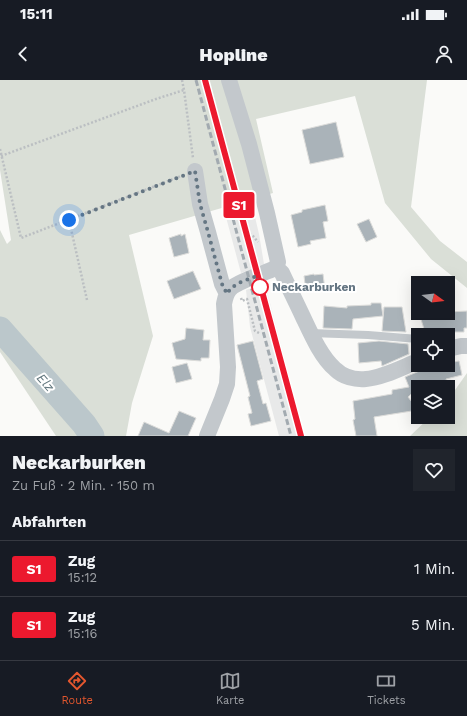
<!DOCTYPE html>
<html lang="de">
<meta charset="utf-8">
<style>
:root{--surface:#171b24;--page:#20242c;--text:#f1f3f6;--muted:#9ea1a6;--line:#363941;--accent:#e4572e}
body{margin:0;font-family:"Work Sans",sans-serif;background:var(--page);color:var(--text);height:100vh;display:flex;flex-direction:column;font-size:15px;white-space:nowrap}
*{box-sizing:border-box;margin:0}
p{font-size:13px;color:var(--muted)}
.icon{flex:none;width:22px;height:22px;fill:none;stroke:currentColor;stroke-width:2;stroke-linecap:round;stroke-linejoin:round}
.map{position:relative;height:356px;overflow:hidden}
.panel{display:flex;flex-direction:column;background:var(--surface);flex:1}
.panel>*{flex:none}
.badge{padding:0 8px;border-radius:3px;font-size:14px;line-height:26px}
.needle{width:26px;rotate:105deg}
.tools{position:absolute;left:411px;top:196px;display:grid;gap:8px}
.tools a{display:grid;place-items:center;width:44px;height:44px;border-radius:0px;background:var(--surface);box-shadow:0 4px 16px #0002;font-size:20px}
.you{position:absolute;width:20px;height:20px;margin:-10px;border:3px solid #fff;border-radius:50%;background:#1a73e8;box-shadow:0 0 0 6px #1a73e833}
.map>.badge{position:absolute;translate:-50% -50%;box-shadow:0 0 0 2px #fff}
h2{padding:0 12px;font-size:15px;line-height:36px}
.round{display:grid;place-items:center;flex:none;width:42px;height:42px;border-radius:0px;background:var(--page)}
.head{display:flex;align-items:center;justify-content:space-between;height:68px;padding:0 12px}
h1{font-size:19px;font-weight:800;line-height:30px}
ul{padding:0;list-style:none}
li{display:flex;align-items:center;gap:12px;height:56px;padding:0 12px;border-top:1px solid var(--line)}
li div{flex:1}
li b{display:block;font-size:15px}
li em{font-style:normal}
li .badge{min-width:44px;font-weight:700;text-align:center}
.status{display:flex;justify-content:space-between;align-items:center;height:28px;padding:0 20px;background:var(--surface);direction:ltr}
.status svg{height:11px;fill:currentColor}
header{display:flex;justify-content:space-between;align-items:center;height:52px;padding:0 12px;background:var(--surface);font-size:18px;font-weight:800}
.menu{display:flex;justify-content:space-around;align-items:center;height:56px;border-top:1px solid var(--line);background:var(--surface);font-size:11px;color:var(--muted)}
.menu a{display:grid;justify-items:center;gap:2px}
.menu .current{color:var(--accent)}
.map>svg:first-child{display:block}
.built{fill:#e8e9e9}
.green{fill:#dadfd7}
.lines{fill:none;stroke-linecap:round;stroke-linejoin:round}
.river{stroke:#bbc7cb;stroke-width:25}
.building{fill:#aab3b9;stroke:#dcdcda}
.path{stroke:#bbbfc2;stroke-width:2.5;stroke-dasharray:2 2;stroke-linecap:butt}
.service{stroke:#c3c8cc;stroke-width:8}
.minor{stroke:#c3c8cc;stroke-width:16}
.rail{stroke:#a2aab0;stroke-width:3;stroke-dasharray:6 3;stroke-linecap:butt}
.line-casing{stroke:#fff;stroke-width:9}
.line{stroke:#ec192e;stroke-width:6}
.walk{stroke:#657683;stroke-width:4;stroke-dasharray:0 7.2}
.stop-dot{fill:#fff;stroke:#ec192e;stroke-width:2}
.labels{text-anchor:middle;stroke-width:4;stroke-linejoin:round;paint-order:stroke}
.stop-label{font-size:12px;font-weight:bold;fill:#657683;stroke:#fff;text-anchor:start}
.water-label{font-size:13px;font-style:italic;fill:#60757c;stroke:#fff}
</style>
<div class="status"><b>15:11</b><svg viewBox="0 0 49 12"><path d="M0 12V9h3v3zM5 12V6h3v6zM10 12V3h3v9zM15 12V0h3v12zM26 1h20v11H26zM47 4h2v5h-2z"/></svg></div>
<header><svg class="icon" aria-label="back" viewBox="0 0 24 24"><path d="M15 5l-7 7 7 7"/></svg>Hopline<svg class="icon" aria-label="person" viewBox="0 0 24 24"><circle cx="12" cy="8" r="4"/><path d="M4 21q1-7 8-7t8 7"/></svg></header>
<div class="map">
<svg width="467" height="356" viewBox="0 0 467 356">
<rect width="100%" height="100%" fill="#fafaf8"/>
<path class="built" d="M212,85L243,86L259,154L264,184L241,193Z
M265,204L305,356H279L250,247L246,210Z"/>
<path class="green" d="M0,0H427L411,127L440,161L467,182V208L431,179L385,123L355,16L256,39L273,113L129,155L153,256L132,323L126,356H56L0,272V150L7,164L11,160L0,90Z
M467,293V356H410L430,337H448V320Z"/>
<g class="lines">
<path class="river" d="M0,249L84,344L92,356"/>
</g>
<path class="building" d="M336,42L344,77L310,84L302,50Z
M325,125L328,141L323,142L326,158L310,161L311,164L298,167L291,135L302,132V130Z
M369,139L377,157L366,162L357,144Z
M181,154V156L185,154L189,173L174,177L169,158Z
M193,191L201,209L174,219L167,201Z
M314,194V195L323,194L325,210L306,212L304,196Z
M371,223H381L383,236L353,239L352,249L323,248L324,226L347,228V226L371,225Z
M384,227H402L406,252L382,251Z
M467,231V248H464V252H425L419,233H448V232Z
M186,248L204,250L203,260H210L209,278H201V281L176,279L172,263L185,259Z
M253,261L263,299L257,301L263,324L266,323L271,341L251,346L248,334L252,333L248,317L250,316L237,265Z
M379,261L408,264L409,274L382,286L381,281L359,283L358,263Z
M459,281L462,295L446,299L447,303L433,307H418L408,317L418,330L374,337L377,356H356L353,340L355,339L353,321L392,314V310L409,307L405,297L422,290L426,286L428,285H448V283Z
M187,283L192,299L176,303L172,287Z
M179,331L196,338L188,356H138L144,342L169,353Z"/>
<g class="lines">
<path class="path" d="M182,0L184,10L193,78
M0,69L21,158L181,96
M1,76L156,19L184,10
M69,140L87,220
M249,154L253,156L258,162
M241,218L242,221L247,219L255,251L259,253"/>
<path class="service" d="M310,253L368,255L418,259"/>
<path class="minor" d="M229,0L249,64L267,133L278,182L276,187
M195,91L200,124L208,152L222,204L227,214
M276,187L282,193C289,208 296,222 303,237C311,254 321,277 335,289C343,297 355,300 366,299C382,298 403,287 418,281
M448,269L461,266H467
M207,356L222,319L227,304L228,287L224,224C225,219 226,213 230,209C237,202 261,194 271,190L276,187"/>
<path class="rail" d="M196,0L291,356
M205,0L301,356"/>
</g>
<g class="lines">
<g class="line-casing">
<path id="line" d="M205,0L301,356"/>
</g>
<use href="#line" class="line"/>
<path class="walk" d="M69,140L195,91L200,124L208,152L222,204L227,214C233,203 247,200 257,196L260,207"/>
</g>
<circle class="stop-dot" cx="260" cy="207" r="8"/>
<g class="labels">
<g class="stop-label">
<text x="272" y="211">Neckarburken</text>
</g>
<g class="water-label">
<text transform="translate(46 302) rotate(49)" y="5">Elz</text>
</g>
</g>
</svg>
<div class="tools">
<a><svg class="needle" viewBox="-14 -14 28 28"><path d="M0-13l5 13h-10z" fill="#e53935"/><path d="M0 13l5-13h-10z" fill="#9ea1a6"/></svg></a>
<a><svg class="icon" aria-label="locate" viewBox="0 0 24 24"><circle cx="12" cy="12" r="6"/><path d="M12 2v4M12 18v4M2 12h4M18 12h4"/></svg></a>
<a><svg class="icon" aria-label="layers" viewBox="0 0 24 24"><path d="M12 4l9 5-9 5-9-5zM3 14l9 5 9-5"/></svg></a>
</div>
<div class="you" style="left:69px;top:140px"></div>
<b class="badge" style="left:239px;top:125px;background:#ec192e;color:#fff">S1</b>
</div>
<section class="panel">
<div class="head"><div><h1>Neckarburken</h1><p>Zu Fuß · 2 Min. · 150 m</p></div><a class="round"><svg class="icon" aria-label="heart" viewBox="0 0 24 24"><path d="M12 20l-8-8c-3-5 5-10 8-4 3-6 11-1 8 4z"/></svg></a></div>
<h2>Abfahrten</h2>
<ul>
<li><span class="badge" style="background:#ec192e;color:#fff">S1</span><div><b>Zug</b><p>15:12</p></div><em>1 Min.</em></li>
<li><span class="badge" style="background:#ec192e;color:#fff">S1</span><div><b>Zug</b><p>15:16</p></div><em>5 Min.</em></li>
</ul>
</section>
<nav class="menu">
<a class="current"><svg class="icon" aria-label="directions" viewBox="0 0 24 24"><path d="M12 3l9 9-9 9-9-9zM9 14v-3h6M13 9l2 2-2 2"/></svg>Route</a>
<a><svg class="icon" aria-label="map" viewBox="0 0 24 24"><path d="M3 6l6-2 6 2 6-2v14l-6 2-6-2-6 2zM9 4v14M15 6v14"/></svg>Karte</a>
<a><svg class="icon" aria-label="tickets" viewBox="0 0 24 24"><path d="M3 7h18v10H3zM15 7v10"/></svg>Tickets</a>
</nav>
